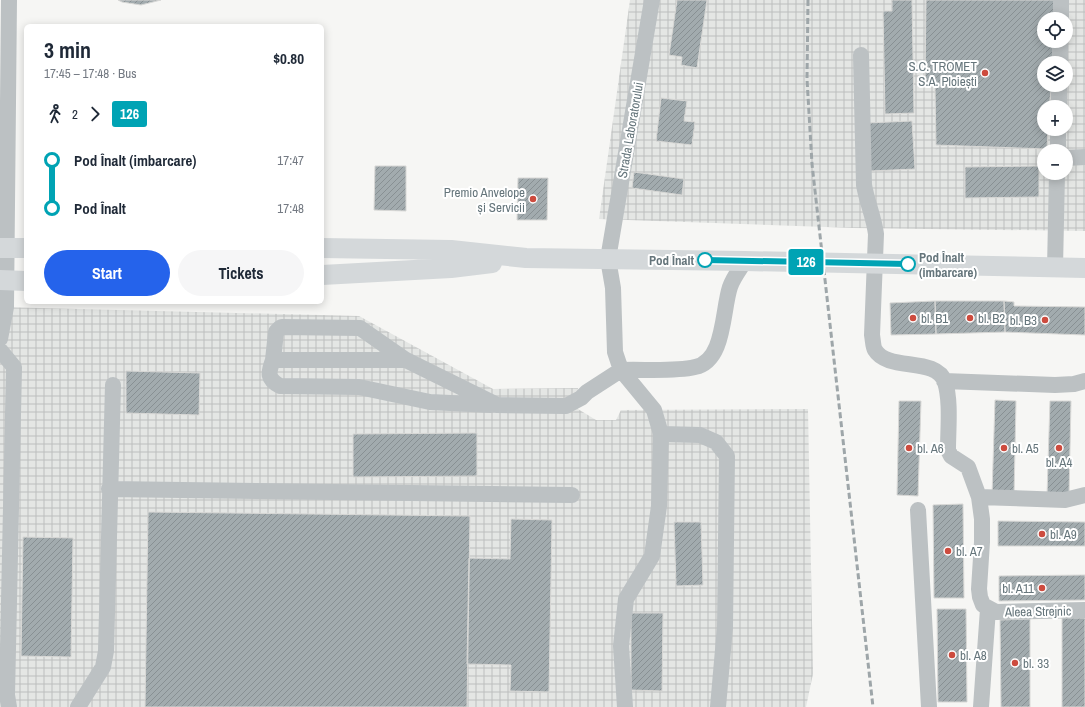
<!DOCTYPE html>
<meta charset="utf-8">
<style>
:root{--surface:#fff;--page:#f6f6f7;--text:#1f2937;--muted:#747a83;--accent:#2563eb}
body{margin:0;font-family:"Archivo Narrow",sans-serif;background:var(--page);color:var(--text);height:100vh;display:flex;flex-direction:column;font-size:15px;white-space:nowrap}
*{box-sizing:border-box;margin:0}
p{font-size:13px;color:var(--muted)}
.icon{flex:none;width:22px;height:22px;fill:none;stroke:currentColor;stroke-width:2;stroke-linecap:round;stroke-linejoin:round}
.map{position:relative;flex:1;overflow:hidden}
.side{position:absolute;left:24px;top:24px;width:300px;height:280px;display:flex;flex-direction:column;background:var(--surface);border-radius:6px;box-shadow:0 2px 10px #0003}
.side>*{flex:none}
.badge{padding:0 8px;border-radius:3px;font-size:14px;line-height:26px}
.fabs{position:absolute;left:1037px;top:12px;display:grid;gap:8px}
.fabs a{display:grid;place-items:center;width:36px;height:36px;border-radius:50%;background:var(--surface);box-shadow:0 2px 10px #0003;font-size:20px}
.map>.badge{position:absolute;translate:-50% -50%;box-shadow:0 0 0 2px #fff}
.legs{display:flex;align-items:center;gap:6px;height:44px;padding:0 20px;font-size:13px}
.legs p{margin-inline-start:auto}
.summary{display:flex;align-items:center;justify-content:space-between;height:68px;padding:0 20px}
h1{font-size:22px;font-weight:800;line-height:30px}
.action{display:flex;gap:8px;margin-top:auto;padding:8px 20px}
.action a{flex:1;height:46px;border-radius:24px;background:var(--accent);color:#fff;font-size:16px;font-weight:800;line-height:46px;text-align:center}
.action a+a{background:var(--page);color:var(--text)}
ul{padding:0 20px;list-style:none}
li{display:flex;align-items:center;gap:14px;height:48px;font-size:15px}
li i{display:grid;place-items:center;width:6px;height:100%;margin:0 5px;background:currentColor}
li i::after{content:'';width:10px;height:10px;margin:-5px;border:3px solid;border-radius:50%;background:var(--surface)}
li p{margin-inline-start:auto}
li:first-child i{background:linear-gradient(#0000 50%,currentColor 0)}
li:last-child i{background:linear-gradient(currentColor 50%,#0000 0)}
.map>svg:first-child{display:block}
.industrial{fill:url(#industrial-grid);fill-rule:evenodd}
.building{fill:url(#building-hatch);stroke:#d8d8d6}
.lines{fill:none;stroke-linecap:round;stroke-linejoin:round}
.minor{stroke:#bcc1c3;stroke-width:16}
.major{stroke:#d4d8da;stroke-width:20}
.rail{stroke:#9ea6a9;stroke-width:3;stroke-dasharray:6 3;stroke-linecap:butt}
.line-1-casing{stroke:#fff;stroke-width:9}
.line-1{stroke:#00a3b4;stroke-width:6}
.poi-dot{fill:#cd4b3e;stroke:#fff;stroke-width:1.5}
.stop-1-dot{fill:#fff;stroke:#00a3b4;stroke-width:2}
.labels{text-anchor:middle;stroke-width:4;stroke-linejoin:round;paint-order:stroke}
.poi-label{font-size:13px;fill:#65757b;stroke:#fff;text-anchor:start}
.street-label{font-size:13px;fill:#65757b;stroke:#fff}
.stop-label{font-size:13px;font-weight:bold;fill:#65757b;stroke:#fff;text-anchor:start}
</style>
<div class="map">
<svg width="1085" height="707" viewBox="0 0 1085 707">
<defs>
<pattern id="industrial-grid" width="8" height="8" patternUnits="userSpaceOnUse"><rect width="8" height="8" fill="#e4e6e4"/><path d="M0 4h8M4 0v8" fill="none" stroke="#bcbfbe"/></pattern>
<pattern id="building-hatch" width="6" height="6" patternUnits="userSpaceOnUse"><rect width="6" height="6" fill="#a2abae"/><path d="M-1 1l2-2M0 6l6-6M5 7l2-2" fill="none" stroke="#889093"/></pattern>
</defs>
<rect width="100%" height="100%" fill="#f6f6f4"/>
<path class="industrial" d="M630,0H1085V231L854,228L599,219ZM1044,19H1066V41H1044ZM1044,63H1066V85H1044ZM1044,107H1066V129H1044ZM1044,151H1066V173H1044Z
M0,307L359,316L493,389L578,388V409L596,420H616L621,410L808,409L813,674L806,707H0Z"/>
<path class="building" d="M118,0H161L141,5L122,2Z
M677,0H707L697,68L681,65L682,57L669,55Z
M892,0H912L914,113L885,114L883,11H892Z
M926,0H1056V19H1044V41H1056V63H1044V85H1056V91H1051L1049,107H1044V129H1048L1047,149L936,145L935,88L925,82Z
M661,98L687,101L684,121L695,122L692,145L656,141Z
M912,121L915,169L870,171L867,123Z
M375,166H406V211L374,210Z
M1039,166V197L965,198V167Z
M634,172L684,179L682,195L632,188Z
M518,178H548L547,220H517Z
M935,301L936,334L891,335L890,303Z
M935,301H1004L1005,332L936,334Z
M1004,301L1014,302V306L1085,307V335L1005,332Z
M126,371L200,373L199,415L126,413Z
M995,400L1016,401L1014,495H992Z
M899,401H921L918,496L897,495Z
M1050,401H1071L1069,495H1047Z
M477,433V476L353,477V434Z
M963,504L964,598H934L933,505Z
M148,512L470,516L467,707H145Z
M511,519L552,520L549,692L510,691L511,665L467,664L469,558L510,559Z
M998,521L1085,522V546H998Z
M674,522H701L703,585L676,586Z
M23,537L73,538L71,657L21,656Z
M1085,575V600L999,601V576Z
M937,609H966L967,702H938Z
M631,613H663L662,691L631,690Z
M1062,618H1085V707H1062Z
M1030,619V707H1001L1000,620Z"/>
<g class="lines">
<path class="minor" d="M652,0L608,259L613,288L615,352L621,370C643,369 674,372 695,367C725,361 722,311 730,287C733,278 740,269 745,261
M1061,19V0
M861,55L864,185C867,202 874,218 876,234L872,335C873,340 873,347 875,350C888,372 936,356 945,382C951,401 948,429 948,450L951,456L968,467L979,497L982,519V542L979,589L980,597L983,605L996,612L1085,610
M1060,63V41
M1059,107V85
M1058,151V129
M1066,158L1085,157
M1055,268L1057,173
M0,339L6,307L9,0
M0,350L14,367L7,695L9,707
M273,360C268,373 267,379 280,386L359,387L430,402L491,405
M406,360H273L276,332L280,328L282,327L360,328L406,360L497,405L566,406L581,398L587,392L621,370L654,410L661,434L700,435L716,442L727,456L725,627L718,707
M944,381L1055,385L1074,384L1085,381
M109,489L572,495
M979,497L1065,500L1085,495
M918,510L929,707
M78,707L103,667L106,651L113,385
M625,707L621,646L626,599L652,556L659,506L661,434
M981,707L988,609"/>
<path class="major" d="M0,248H26
M322,248L451,250L526,258L745,261L1085,268
M322,275L451,268L492,263
M0,280L26,281"/>
<path class="rail" d="M808,0L807,79L812,164L873,707"/>
</g>
<g class="lines">
<g class="line-1-casing">
<path id="line-1" d="M705,260L908,264"/>
</g>
<use href="#line-1" class="line-1"/>
</g>
<g class="poi-dot">
<circle cx="985" cy="73" r="4"/>
<circle cx="533" cy="199" r="4"/>
<circle cx="913" cy="318" r="4"/>
<circle cx="970" cy="318" r="4"/>
<circle cx="1045" cy="320" r="4"/>
<circle cx="909" cy="448" r="4"/>
<circle cx="1004" cy="448" r="4"/>
<circle cx="1059" cy="448" r="4"/>
<circle cx="1042" cy="534" r="4"/>
<circle cx="948" cy="551" r="4"/>
<circle cx="1042" cy="588" r="4"/>
<circle cx="952" cy="655" r="4"/>
<circle cx="1015" cy="663" r="4"/>
</g>
<g class="stop-1-dot">
<circle cx="705" cy="260" r="7"/>
<circle cx="908" cy="264" r="7"/>
</g>
<g class="labels">
<g class="poi-label">
<text x="977" y="71" text-anchor="end">S.C. TROMET<tspan x="977" dy="15">S.A. Ploiești</tspan></text>
<text x="525" y="197" text-anchor="end">Premio Anvelope<tspan x="525" dy="15">și Servicii</tspan></text>
<text x="921" y="323">bl. B1</text>
<text x="978" y="323">bl. B2</text>
<text x="1037" y="325" text-anchor="end">bl. B3</text>
<text x="917" y="453">bl. A6</text>
<text x="1012" y="453">bl. A5</text>
<text x="1059" y="467" text-anchor="middle">bl. A4</text>
<text x="1050" y="539">bl. A9</text>
<text x="956" y="556">bl. A7</text>
<text x="1034" y="593" text-anchor="end">bl. A11</text>
<text x="960" y="660">bl. A8</text>
<text x="1023" y="668">bl. 33</text>
</g>
<g class="street-label">
<text transform="translate(630 130) rotate(-80)" y="5">Strada Laboratorului</text>
<text transform="translate(1038 611) rotate(-1)" y="5">Aleea Strejnic</text>
</g>
<g class="stop-label">
<text x="919" y="262">Pod Înalt<tspan x="919" dy="15">(imbarcare)</tspan></text>
<text x="694" y="265" text-anchor="end">Pod Înalt</text>
</g>
</g>
</svg>
<div class="fabs">
<a><svg class="icon" aria-label="locate" viewBox="0 0 24 24"><circle cx="12" cy="12" r="6"/><path d="M12 2v4M12 18v4M2 12h4M18 12h4"/></svg></a>
<a><svg class="icon" aria-label="layers" viewBox="0 0 24 24"><path d="M12 4l9 5-9 5-9-5zM3 14l9 5 9-5"/></svg></a>
<a>+</a>
<a>−</a>
</div>
<b class="badge" style="left:806px;top:262px;background:#00a3b4;color:#fff">126</b>
<section class="side">
<div class="summary"><div><h1>3 min</h1><p>17:45 – 17:48 · Bus</p></div><b>$0.80</b></div>
<div class="legs"><svg class="icon" aria-label="walk" viewBox="0 0 24 24"><circle cx="13" cy="4" r="2"/><path d="M13 8l-2 6 4 7M11 14l-3 7M7 12l3-4h3l4 4"/></svg>2<svg class="icon" aria-label="forward" viewBox="0 0 24 24"><path d="M9 5l7 7-7 7"/></svg><b class="badge" style="background:#00a3b4;color:#fff">126</b></div>
<ul>
<li><i style="color:#00a3b4"></i><b>Pod Înalt (imbarcare)</b><p>17:47</p></li>
<li><i style="color:#00a3b4"></i><b>Pod Înalt</b><p>17:48</p></li>
</ul>
<div class="action"><a>Start</a><a>Tickets</a></div>
</section>
</div>
